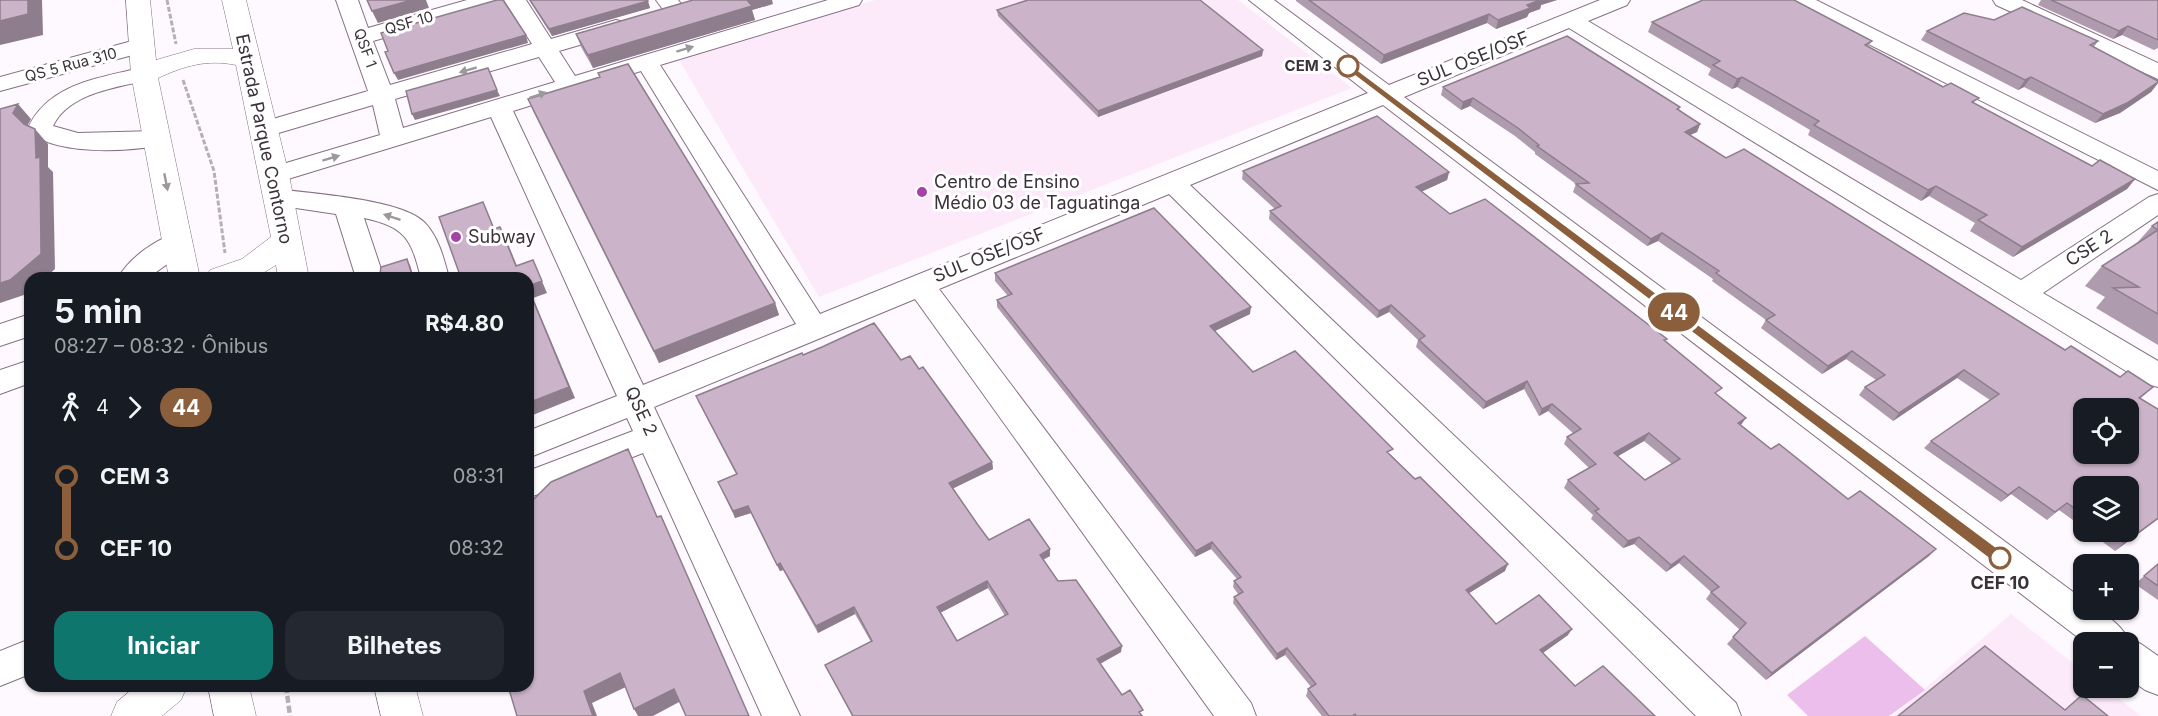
<!DOCTYPE html>
<html lang="pt">
<meta charset="utf-8">
<style>
:root{--surface:#171b24;--page:#242831;--text:#f1f3f6;--muted:#9ea1a6;--accent:#0f766e}
body{margin:0;font-family:Inter,sans-serif;background:var(--page);color:var(--text);height:100vh;display:flex;flex-direction:column;font-size:22px;white-space:nowrap}
*{box-sizing:border-box;margin:0}
p{font-size:20px;color:var(--muted)}
.icon{flex:none;width:33px;height:33px;fill:none;stroke:currentColor;stroke-width:2;stroke-linecap:round;stroke-linejoin:round}
.map{position:relative;flex:1;overflow:hidden}
.panel{position:absolute;left:24px;top:272px;width:510px;height:420px;display:flex;flex-direction:column;background:var(--surface);border-radius:18px;box-shadow:0 2px 4px #0004}
.panel>*{flex:none}
.badge{padding:0 12px;border-radius:20px;font-size:21px;line-height:39px}
.tools{position:absolute;left:2073px;top:398px;display:grid;gap:12px}
.tools a{display:grid;place-items:center;width:66px;height:66px;border-radius:12px;background:var(--surface);box-shadow:0 2px 4px #0004;font-size:30px}
.map>.badge{position:absolute;translate:-50% -50%;box-shadow:0 0 0 3px #fff}
.legs{display:flex;align-items:center;gap:9px;height:66px;padding:0 30px;font-size:20px}
.legs p{margin-inline-start:auto}
.summary{display:flex;align-items:center;justify-content:space-between;height:102px;padding:0 30px}
h1{font-size:33px;font-weight:700;line-height:45px}
.cta{display:flex;gap:12px;margin-top:auto;padding:12px 30px}
.cta a{flex:1;height:69px;border-radius:18px;background:var(--accent);color:#fff;font-size:24px;font-weight:700;line-height:69px;text-align:center}
.cta a+a{background:var(--page);color:var(--text)}
ul{padding:0 30px;list-style:none}
li{display:flex;align-items:center;gap:21px;height:72px;font-size:22px}
li i{display:grid;place-items:center;width:9px;height:100%;margin:0 8px;background:currentColor}
li i::after{content:'';width:15px;height:15px;margin:-8px;border:4px solid;border-radius:50%;background:var(--surface)}
li p{margin-inline-start:auto}
li:first-child i{background:linear-gradient(#0000 50%,currentColor 0)}
li:last-child i{background:linear-gradient(currentColor 50%,#0000 0)}
.map>svg:first-child{display:block}
.built{fill:#fceafb}
.green{fill:#ecbeeb}
.lines{fill:none;stroke-linecap:round;stroke-linejoin:round}
.minor-casing{stroke:#857084;stroke-width:2}
.major-casing{stroke:#857084;stroke-width:1}
.highway-casing{stroke:#857084;stroke-width:1}
.path-far1{stroke:#b6afb5;stroke-width:3;stroke-dasharray:5 2;stroke-linecap:butt}
.path{stroke:#b6afb5;stroke-width:4.5;stroke-dasharray:7 3;stroke-linecap:butt}
.minor{fill:#fff;fill-rule:evenodd}
.major{fill:#fff;fill-rule:evenodd}
.highway{fill:#fff;fill-rule:evenodd}
.wall{fill:#af9bae;fill-rule:evenodd}
.shaded-wall{fill:#8e7e8d}
.building{fill:#cbb4ca;stroke:#8e7e8d;stroke-width:1.5;fill-rule:evenodd}
.oneway{fill:#9d989c}
.line-1{fill:#8b5e3c;stroke:#fff;stroke-width:1.5}
.stop-1-dot{fill:#fff;stroke:#8b5e3c;stroke-width:3}
.poi-dot{fill:#a642a7;stroke:#fff;stroke-width:2}
.labels{text-anchor:middle;stroke-width:6;stroke-linejoin:round;paint-order:stroke}
.far-street-label{font-size:15px;fill:#3b323a;stroke:#fff}
.far-stop-label{font-size:15px;font-weight:bold;fill:#3b323a;stroke:#fff;text-anchor:end}
.street-label{font-size:18px;fill:#3b323a;stroke:#fff}
.poi-label{font-size:18px;fill:#3b323a;stroke:#fff;text-anchor:start}
.stop-label{font-size:18px;font-weight:bold;fill:#3b323a;stroke:#fff}
</style>
<div class="map">
<svg width="2158" height="716" viewBox="0 0 2158 716">
<rect width="100%" height="100%" fill="#fef9fe"/>
<path class="built" d="M875,0H1238L1352,88L819,297L679,60Z
M2011,614L2083,671L2084,687H2104L2141,716H1893Z"/>
<path class="green" d="M1865,636L1925,690L1889,716H1808L1787,695Z"/>
<g class="lines">
<g class="minor-casing">
<path id="minor" d="M336,0H358L368,28L467,0H502L499,5L373,41L390,85L532,44L504,0H526L551,39L616,20L624,22L627,27L624,32L559,51L575,76L828,0H862L859,5L660,65L820,314L1368,93L1249,0H1274L1389,85L1600,0H1630L1627,5L1588,21L2021,280L2149,197L2158,194V215L2043,293L2158,361V387L2147,384L1569,28L1404,97L2084,600V609C2101,609 2121,624 2128,639L2141,644L2158,656V695L2145,690L2128,678V642H2084L1383,105L1190,185L1736,703L1741,716H1696L1169,194L939,289L1251,703L1256,716H1214L915,299L654,407L800,716H762L643,453L528,498V471L633,431L627,418L528,458V431L617,396L491,117L275,183L266,181L262,175L266,169L380,135L373,105L265,137L256,134L253,129L256,124L368,91ZM539,57L555,82L403,128L395,99ZM641,71L796,324L643,385L513,111Z
M656,0H678L686,10L683,15H667Z
M1788,0H1816L2158,171V190L1791,5Z
M1993,0H2022L2158,63V79L1996,5Z
M143,38L151,40L154,45L151,50L0,91V77Z
M144,67L152,69L156,74L152,79C120,87 69,92 53,126L78,133L157,131L166,134L169,139L166,144C135,152 47,157 28,128C49,83 100,78 144,67Z
M278,189C311,194 403,199 425,223C439,238 444,259 449,278H421C411,238 405,227 364,218L384,278H356L336,214L269,204L265,198L269,192Z
M178,233L188,235L192,242L188,249L148,278H118C130,257 156,239 178,233Z
M30,314V336L0,346V324Z
M30,360V383L0,394V370Z
M30,639V674L0,686V651Z"/>
</g>
<g class="major-casing">
<path id="major" d="M136,686H187L181,700L162,716H111L117,702Z"/>
</g>
<g class="highway-casing">
<path id="highway" d="M126,0H150L156,60L194,49H233L222,0H246L289,175L309,278H278L276,265L255,278H206L210,270L242,259L271,237L236,65C207,59 184,66 158,78L200,278H169L131,74Z
M208,686H249L256,716H214Z
M374,686H415L423,716H381Z"/>
</g>
<path class="path-far1" d="M167,0L176,44
M183,80L214,171L225,253"/>
<path class="path" d="M286,686L290,716"/>
<use href="#minor" class="minor"/>
<use href="#major" class="major"/>
<use href="#highway" class="highway"/>
</g>
<path class="wall" d="M529,0H647L650,8L552,36Z
M1296,0H1557L1541,5L1540,9L1529,13L1527,17L1496,29L1487,23L1381,64L1296,1Z
M2041,0H2158V48L2154,50L2122,35L2113,39L2038,5Z
M773,4L752,10L755,20L593,68L581,47L576,34Z
M997,10L1263,50L1262,56L1098,117L998,16Z
M1994,20L2098,41L2094,47L2158,83L2151,92L2120,113L2095,123L2024,87L2018,90L1921,40L1927,31Z
M1652,22L1872,41L1868,46L2092,166L2135,179L2127,189L2013,257L1970,231L1975,223L1929,196L1921,201L1808,135L1810,130L1773,108L1737,87L1732,89L1708,75L1711,69L1648,32Z
M598,73L775,303L779,315L659,363L533,111L528,99L599,77Z
M1443,87L1680,107L1679,110L1700,124L1697,132L1690,135L1726,158L2065,350L2120,377L2153,387L2141,398L2158,409V519L2115,551L2088,531H2128L2084,486V528L2059,510L2047,520L2011,494L2001,502L1924,448L1931,441L1990,400L1957,378L1893,421L1859,395L1865,387L1876,380L1846,359L1822,374L1761,328L1766,320L1712,281L1713,279L1658,241L1647,246L1573,192L1576,184L1535,154V152L1515,136L1470,106L1461,110L1441,95Z
M1243,171L1449,172L1447,180L1421,192L1450,214L1667,339L1665,341L1718,395L1741,425L1771,449L1848,499L1929,556L1766,680L1727,644L1740,630L1706,599L1711,592L1679,563L1666,572L1634,544L1623,548L1591,519L1593,515L1564,488L1568,480L1589,468L1564,444L1567,437L1573,433L1548,411L1539,416L1524,389L1483,409L1416,347L1418,340L1389,312L1377,318L1269,219L1270,211L1275,209L1242,179ZM1644,441L1672,464L1645,480L1617,456Z
M2158,222V345L2096,308L2105,297L2085,286L2102,266L2136,244L2152,226Z
M995,273L1250,314L1214,331L1253,372L1391,455L1505,571L1468,593L1496,624L1568,635L1543,653L1575,686L1655,716H1322L1306,696L1308,689L1311,687L1285,655L1276,660L1233,603L1234,597L1238,594L1233,587L1234,581L1237,579L1211,549L1195,557L997,307V300L1008,296L995,281Z
M803,355L901,360L919,369L992,462L993,469L953,488L978,525L989,540L1050,549V556L1043,560L1058,581L1121,652L1100,664L1122,695L1143,716H852L828,671L825,665L871,642L855,614L818,633L783,570L780,571L751,513L735,518L718,482L736,474L699,403L696,396ZM988,588L1005,616L957,641L940,613Z
M2158,564V600L2135,584Z"/>
<path class="shaded-wall" d="M28,0H42L43,35L0,45V21Z
M412,0H426L429,8L378,23L372,11Z
M746,0H772L773,4L752,10L755,20L593,68L588,55Z
M1539,0H1557L1541,5L1540,9L1529,13L1527,17L1496,29L1498,20L1527,5Z
M648,1L650,8L552,36L549,29Z
M1489,14L1487,23L1381,64L1384,55Z
M2128,26L2122,35L2113,39L2119,31Z
M526,35L528,43L398,80L394,73Z
M1263,50L1262,56L1098,117V111Z
M1742,77L1737,87L1732,89L1737,79Z
M2031,77L2024,87L2018,90L2025,80Z
M2158,83L2151,92L2120,113L2095,123L2103,114Z
M497,90L500,96L415,120L412,114Z
M1473,98L1470,106L1461,110L1463,102Z
M18,104L31,119L26,128L13,113Z
M1700,124L1697,132L1681,139L1685,132Z
M35,129L48,144V167L53,172L55,269L45,278H30V290L24,295L0,303V283L36,158Z
M1449,172L1447,180L1414,195L1416,187Z
M2135,179L2127,189L2013,257L2022,247Z
M1936,186L1929,196L1921,201L1928,190Z
M500,227L506,239L522,278L516,266Z
M1662,233L1658,241L1647,246L1651,239Z
M407,259L410,265L414,278H413Z
M533,260L547,293L533,298L575,398L528,417V286Z
M775,303L779,315L659,363L654,351Z
M1391,305L1389,312L1377,318L1379,311Z
M1251,307L1250,314L1209,334L1210,326Z
M1852,351L1846,359L1822,374L1828,366Z
M1964,370L1957,378L1893,421L1899,413Z
M1527,381L1524,389L1483,409L1486,402Z
M1552,404L1548,411L1539,416L1542,409Z
M1746,418L1741,425L1738,423Z
M1649,433L1644,441L1610,461L1614,453Z
M992,462L993,469L950,490L949,483Z
M2019,487L2011,494L2001,502L2008,495Z
M748,506L751,513L735,518L733,511Z
M2158,518V519L2115,551L2124,543Z
M1639,537L1634,544L1623,548L1628,541Z
M1212,542L1211,549L1195,557L1196,551Z
M1050,549V556L1040,561V555Z
M1936,549L1929,556L1766,680L1772,673Z
M1684,556L1679,563L1666,572L1671,565Z
M780,563L783,570L780,571L777,565Z
M1508,564L1505,571L1463,597L1466,590Z
M987,581L988,588L938,614L937,607Z
M854,607L855,614L818,633L816,626Z
M1572,629L1568,635L1537,657L1540,650Z
M1122,646L1121,652L1096,666L1097,659Z
M1287,648L1285,655L1276,660L1277,654Z
M620,673L628,686L592,703L597,716H593L584,691Z
M674,689L681,701L653,716H638L634,709Z"/>
<path class="building" d="M0,0H28V14L0,21Z
M367,0H412L372,11Z
M497,0H503L526,35L394,73L385,52L388,51L381,33Z
M530,0H647L648,1L549,29Z
M693,0H747L752,6L588,55L576,34Z
M1028,0H1200L1263,50L1098,111L997,10Z
M1309,0H1540L1527,5L1530,8L1498,20L1489,14L1384,55Z
M1703,0H1794L1872,41L1865,45L1943,87L1951,83L1979,98L1972,102L2092,166L2100,160L2135,179L2022,247L1978,220L1987,215L1936,186L1928,190L1814,125L1819,121L1742,77L1737,79L1713,65L1720,61L1652,22Z
M2051,0H2158V40L2128,26L2119,31Z
M2022,7L2098,41L2090,45L2158,81V82L2127,103L2103,114L2031,77L2025,80L1927,31L1964,13L1994,20Z
M1567,36L1680,107L1677,109L1700,124L1685,132L1726,158L1744,149L2065,350L2071,346L2120,377L2128,371L2153,387L2139,398L2158,409V518L2124,543L2107,531H2128V486H2084V515L2067,503L2055,512L2019,487L2008,495L1931,441L1999,394L1964,370L1899,413L1865,387L1885,375L1852,351L1828,366L1766,320L1775,315L1716,273L1719,271L1662,233L1651,239L1576,184L1589,183L1537,146L1539,145L1518,128L1473,98L1463,102L1443,87ZM2084,408H2128V453H2084Z
M628,64L775,303L654,351L528,99L600,77L598,73Z
M488,68L497,90L412,114L406,91Z
M18,104L13,113L24,124L35,129L36,158L40,157L41,254L10,280L0,283V109Z
M1377,116L1449,172L1416,187L1450,214L1485,199L1667,339L1664,340L1722,388L1715,393L1746,418L1738,423L1771,449L1779,444L1848,499L1860,491L1936,549L1772,673L1733,637L1746,623L1711,592L1719,587L1684,556L1671,565L1639,537L1628,541L1595,511L1599,509L1568,480L1596,464L1567,437L1581,429L1552,404L1542,409L1527,381L1486,402L1419,340L1425,336L1391,305L1379,311L1270,211L1281,206L1243,171ZM1649,433L1680,459L1645,480L1614,453Z
M483,202L494,229L500,227L516,266L533,260L542,281L528,286V278H461L439,217Z
M1154,208L1251,307L1210,326L1253,372L1295,351L1393,449L1387,452L1415,479L1420,477L1508,564L1466,590L1496,624L1539,595L1572,629L1540,650L1575,686L1603,666L1655,716H1356L1355,714L1352,716H1329L1308,689L1316,684L1287,648L1277,654L1234,597L1243,592L1234,581L1241,577L1212,542L1196,551L997,300L1012,294L995,273Z
M2158,222V314L2113,288L2139,287L2102,266L2158,230L2152,226Z
M407,259L413,278H381L380,274L381,267Z
M528,288L569,387L528,403Z
M874,323L901,360L910,356L919,369L923,367L992,462L949,483L978,525L989,540L1029,519L1050,549L1040,555L1058,581L1076,580L1122,646L1097,659L1122,695L1130,690L1143,710L1139,712L1142,716H853L825,665L872,641L854,607L816,626L780,563L777,565L748,506L733,511L718,482L737,474L696,396L802,353L803,355L822,347ZM987,581L1008,614L957,641L937,607Z
M628,449L657,517L661,516L749,716H686L674,689L634,709L620,673L584,691L593,716H517L508,686H528V505L551,482Z
M2158,564V586L2144,576Z
M1985,646L2065,710L2082,695L2108,716H1898Z"/>
<defs><path id="oneway-solid" d="M-6-.8H1V-3.2L6.5 0L1 3.2V.8H-6Z" transform="scale(1.5)"/></defs>
<g class="oneway">
<use href="#oneway-solid" transform="translate(685 49) rotate(-17)"/>
<use href="#oneway-solid" transform="translate(468 70) rotate(164)"/>
<use href="#oneway-solid" transform="translate(538 95) rotate(-18)"/>
<use href="#oneway-solid" transform="translate(331 158) rotate(-17)"/>
<use href="#oneway-solid" transform="translate(166 182) rotate(79)"/>
<use href="#oneway-solid" transform="translate(392 217) rotate(-162)"/>
</g>
<path class="line-1" d="M1348,63L2005,554V563H1995L1345,68L1344,66Z"/>
<g class="stop-1-dot">
<circle cx="1348" cy="66" r="10"/>
<circle cx="2000" cy="558" r="10"/>
</g>
<g class="poi-dot">
<circle cx="922" cy="192" r="6"/>
<circle cx="456" cy="237" r="6"/>
</g>
<g class="labels">
<g class="far-street-label">
<text transform="translate(409 23) rotate(-16)" y="5">QSF 10</text>
<text transform="translate(365 48) rotate(70)" y="5">QSF 1</text>
<text transform="translate(71 65) rotate(-15)" y="5">QS 5 Rua 310</text>
</g>
<g class="far-stop-label">
<text x="1332" y="71">CEM 3</text>
</g>
<g class="street-label">
<text transform="translate(1473 59) rotate(-22)" y="6">SUL OSE/OSF</text>
<text transform="translate(264 139) rotate(78)" y="6">Estrada Parque Contorno</text>
<text transform="translate(2089 248) rotate(-33)" y="6">CSE 2</text>
<text transform="translate(989 255) rotate(-22)" y="6">SUL OSE/OSF</text>
<text transform="translate(641 411) rotate(65)" y="6">QSE 2</text>
</g>
<g class="poi-label">
<text x="934" y="188">Centro de Ensino<tspan x="934" dy="21">Médio 03 de Taguatinga</tspan></text>
<text x="468" y="243">Subway</text>
</g>
<g class="stop-label">
<text x="2000" y="589">CEF 10</text>
</g>
</g>
</svg>
<div class="tools">
<a><svg class="icon" aria-label="locate" viewBox="0 0 24 24"><circle cx="12" cy="12" r="6"/><path d="M12 2v4M12 18v4M2 12h4M18 12h4"/></svg></a>
<a><svg class="icon" aria-label="layers" viewBox="0 0 24 24"><path d="M12 4l9 5-9 5-9-5zM3 14l9 5 9-5"/></svg></a>
<a>+</a>
<a>−</a>
</div>
<b class="badge" style="left:1674px;top:312px;background:#8b5e3c;color:#fff">44</b>
<section class="panel">
<div class="summary"><div><h1>5 min</h1><p>08:27 – 08:32 · Ônibus</p></div><b>R$4.80</b></div>
<div class="legs"><svg class="icon" aria-label="walk" viewBox="0 0 24 24"><circle cx="13" cy="4" r="2"/><path d="M13 8l-2 6 4 7M11 14l-3 7M7 12l3-4h3l4 4"/></svg>4<svg class="icon" aria-label="forward" viewBox="0 0 24 24"><path d="M9 5l7 7-7 7"/></svg><b class="badge" style="background:#8b5e3c;color:#fff">44</b></div>
<ul>
<li><i style="color:#8b5e3c"></i><b>CEM 3</b><p>08:31</p></li>
<li><i style="color:#8b5e3c"></i><b>CEF 10</b><p>08:32</p></li>
</ul>
<div class="cta"><a>Iniciar</a><a>Bilhetes</a></div>
</section>
</div>
